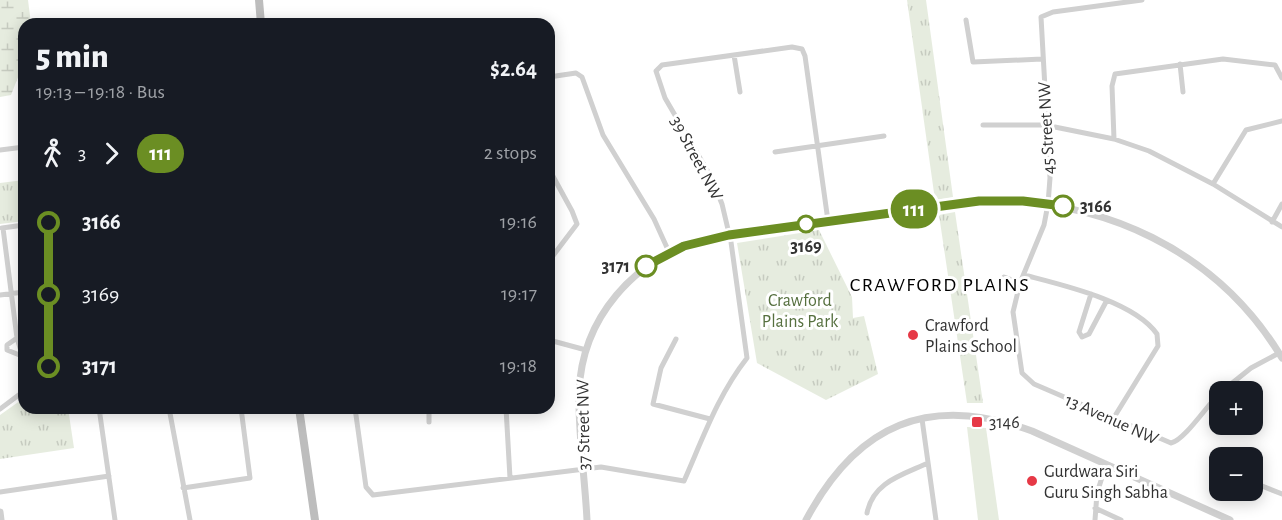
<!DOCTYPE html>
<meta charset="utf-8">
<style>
:root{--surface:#171b24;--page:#20242c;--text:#f1f3f6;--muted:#9ea1a6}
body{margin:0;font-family:"Alegreya Sans",sans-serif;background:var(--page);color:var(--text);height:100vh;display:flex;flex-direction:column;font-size:22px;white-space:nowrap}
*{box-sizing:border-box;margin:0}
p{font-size:20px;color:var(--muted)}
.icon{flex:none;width:33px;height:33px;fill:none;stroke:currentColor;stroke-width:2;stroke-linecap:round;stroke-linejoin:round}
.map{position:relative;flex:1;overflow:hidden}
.panel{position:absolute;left:18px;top:18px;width:537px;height:396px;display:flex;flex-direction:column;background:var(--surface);border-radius:18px;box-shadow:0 3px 15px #0003}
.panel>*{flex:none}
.badge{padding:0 12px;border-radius:20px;font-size:21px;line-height:39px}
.controls{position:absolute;left:1209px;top:381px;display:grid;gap:12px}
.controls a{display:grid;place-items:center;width:54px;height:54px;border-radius:12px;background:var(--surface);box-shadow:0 3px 15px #0003;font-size:30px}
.map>.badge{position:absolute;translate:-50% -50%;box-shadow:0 0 0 3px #fff}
.legs{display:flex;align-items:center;gap:9px;height:66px;padding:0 18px;font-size:20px}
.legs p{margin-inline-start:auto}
.summary{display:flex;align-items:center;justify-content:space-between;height:102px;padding:0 18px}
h1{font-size:33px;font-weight:800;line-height:45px}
ul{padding:0 18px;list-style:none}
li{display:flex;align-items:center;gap:21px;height:72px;font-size:22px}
li i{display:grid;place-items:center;width:9px;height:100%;margin:0 8px;background:currentColor}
li i::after{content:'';width:15px;height:15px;margin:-8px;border:4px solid;border-radius:50%;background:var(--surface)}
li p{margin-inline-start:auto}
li:first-child i{background:linear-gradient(#0000 50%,currentColor 0)}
li:last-child i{background:linear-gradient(currentColor 50%,#0000 0)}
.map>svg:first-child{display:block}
.grass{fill:#e6ecdf}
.wetland{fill:url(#wetland-marsh)}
.park{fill:url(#park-tufts)}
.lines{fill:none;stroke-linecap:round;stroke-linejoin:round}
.minor{stroke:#d0d0d0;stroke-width:5}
.tertiary{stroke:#d0d0d0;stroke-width:7}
.secondary{stroke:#bdbdbd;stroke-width:8}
.line-1-casing{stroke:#fff;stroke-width:14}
.line-1{stroke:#6b8e23;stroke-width:9}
.stop-1-dot{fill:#fff;stroke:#6b8e23;stroke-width:3}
.poi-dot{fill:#e63946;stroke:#fff;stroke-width:2}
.labels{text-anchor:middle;stroke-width:6;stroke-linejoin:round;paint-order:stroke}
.street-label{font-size:18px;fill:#333;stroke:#fff}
.stop-label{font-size:18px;font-weight:bold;fill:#333;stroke:#fff;text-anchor:start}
.park-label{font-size:18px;fill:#56703f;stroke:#fff}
.poi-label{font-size:18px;fill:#333;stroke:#fff;text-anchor:start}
.neighbourhood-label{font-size:20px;letter-spacing:1.5px;fill:#000;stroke:#fff}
</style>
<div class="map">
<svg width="1282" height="520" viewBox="0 0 1282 520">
<defs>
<pattern id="wetland-marsh" width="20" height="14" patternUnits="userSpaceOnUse" patternTransform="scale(1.5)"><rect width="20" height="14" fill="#e6ecdf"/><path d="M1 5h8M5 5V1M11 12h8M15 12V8" fill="none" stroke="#c6cbc0"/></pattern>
<pattern id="park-tufts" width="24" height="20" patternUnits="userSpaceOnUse" patternTransform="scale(1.5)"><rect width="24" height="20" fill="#e6ecdf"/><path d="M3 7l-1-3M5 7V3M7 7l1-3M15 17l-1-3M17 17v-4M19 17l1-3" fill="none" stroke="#c6cbc0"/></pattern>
</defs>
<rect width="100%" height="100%" fill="#fff"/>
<path class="grass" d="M967,427L986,428L999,520H978Z"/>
<path class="wetland" d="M0,0H28L31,24H24V62L11,95L0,97Z"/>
<path class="park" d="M907,0H926L953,197L935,200Z
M24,180V221L0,224V183Z
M955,212L983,403H967L939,215Z
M819,230L852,297L853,318L864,316L878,374L826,400L757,363L737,243Z
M24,398V408H68L74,448L0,459V415Z"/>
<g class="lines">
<path class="minor" d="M1142,0L1053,12L1041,17L1050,178L1048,204L1044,225L1020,283L1013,312L1022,373L1034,384L1171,443C1184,441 1208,404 1220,393
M966,20L973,62L1042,59
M734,55L740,92
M1180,64L1183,92
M549,77L576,73L582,77L603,135L654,219L669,252
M983,125H1045L1114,139L1149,151L1213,184L1282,227
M1114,139L1112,86L1115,74L1223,59L1275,65L1282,78
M0,150L24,147
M775,152L884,136
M549,169L572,211L577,224L549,261
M1213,184L1246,130L1282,121
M1272,222L1282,204
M2,228L24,225
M3,228L17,338L24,361
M1024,275C1062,285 1134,301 1157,334L1158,346L1113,419
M1004,277L1020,283
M1091,294L1079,332L1082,337L1089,334L1107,300
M0,295L24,292
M17,338L7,345V350L22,356
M676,339L661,368L653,404L710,419
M549,340L586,350
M1221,392L1251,368L1279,353
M99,408L115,520
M169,408L190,520
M355,408L366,487L373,495L601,467L684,481C703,438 718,395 747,358L731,242L722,204L711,177L665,98L656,71L662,65L792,47L802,49L805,56L828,221
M429,408V422
M506,408L510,478
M0,409L24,391
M100,412L138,408
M922,419L936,520
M1252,482L1282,494
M183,488L250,478L241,408
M0,492L109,476
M1095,508L1121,520
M867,513C873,482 902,475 928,463
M1095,520L1097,493L1106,465"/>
<path class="tertiary" d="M0,512L1,520
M587,520C585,478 578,434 579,392C582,317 634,260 703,239L979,201C1102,197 1217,250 1282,358
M806,520C857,424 929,393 1032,431L1230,520"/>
<path class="secondary" d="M259,0L261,24
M299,408L315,520"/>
</g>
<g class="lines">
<g class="line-1-casing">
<path id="line-1" d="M646,266L684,246L729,235L979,201H1023L1063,206"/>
</g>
<use href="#line-1" class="line-1"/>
</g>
<g class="stop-1-dot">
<circle cx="1063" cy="206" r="10"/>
<circle cx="806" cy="224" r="8"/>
<circle cx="646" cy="266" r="10"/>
</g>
<g class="poi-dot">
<circle cx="913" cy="335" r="6"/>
<rect x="971" y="416" width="12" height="12" rx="3"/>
<circle cx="1032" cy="481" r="6"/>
</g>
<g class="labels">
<g class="street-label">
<text transform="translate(1046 128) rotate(-93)" y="6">45 Street NW</text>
<text transform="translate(697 158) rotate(62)" y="6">39 Street NW</text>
<text transform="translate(1112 419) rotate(24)" y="6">13 Avenue NW</text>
<text transform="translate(583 425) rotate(-91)" y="6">37 Street NW</text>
</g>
<g class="stop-label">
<text x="1080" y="212">3166</text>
<text x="806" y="252" text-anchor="middle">3169</text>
<text x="630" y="272" text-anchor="end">3171</text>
</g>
<g class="park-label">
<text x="800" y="306">Crawford<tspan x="800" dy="21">Plains Park</tspan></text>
</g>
<g class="poi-label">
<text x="925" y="331">Crawford<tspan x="925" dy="21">Plains School</tspan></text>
<text x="989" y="428">3146</text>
<text x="1044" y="477">Gurdwara Siri<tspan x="1044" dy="21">Guru Singh Sabha</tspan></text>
</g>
<g class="neighbourhood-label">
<text x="940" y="291">CRAWFORD PLAINS</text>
</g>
</g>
</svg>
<div class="controls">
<a>+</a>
<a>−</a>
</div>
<b class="badge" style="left:914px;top:209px;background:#6b8e23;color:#fff">111</b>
<section class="panel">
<div class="summary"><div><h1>5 min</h1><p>19:13 – 19:18 · Bus</p></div><b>$2.64</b></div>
<div class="legs"><svg class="icon" aria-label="walk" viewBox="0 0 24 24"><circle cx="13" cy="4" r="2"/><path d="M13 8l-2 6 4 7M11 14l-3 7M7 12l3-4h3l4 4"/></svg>3<svg class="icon" aria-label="forward" viewBox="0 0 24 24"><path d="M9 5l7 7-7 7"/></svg><b class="badge" style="background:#6b8e23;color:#fff">111</b><p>2 stops</p></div>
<ul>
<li><i style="color:#6b8e23"></i><b>3166</b><p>19:16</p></li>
<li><i style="color:#6b8e23"></i><span>3169</span><p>19:17</p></li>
<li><i style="color:#6b8e23"></i><b>3171</b><p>19:18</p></li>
</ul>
</section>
</div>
